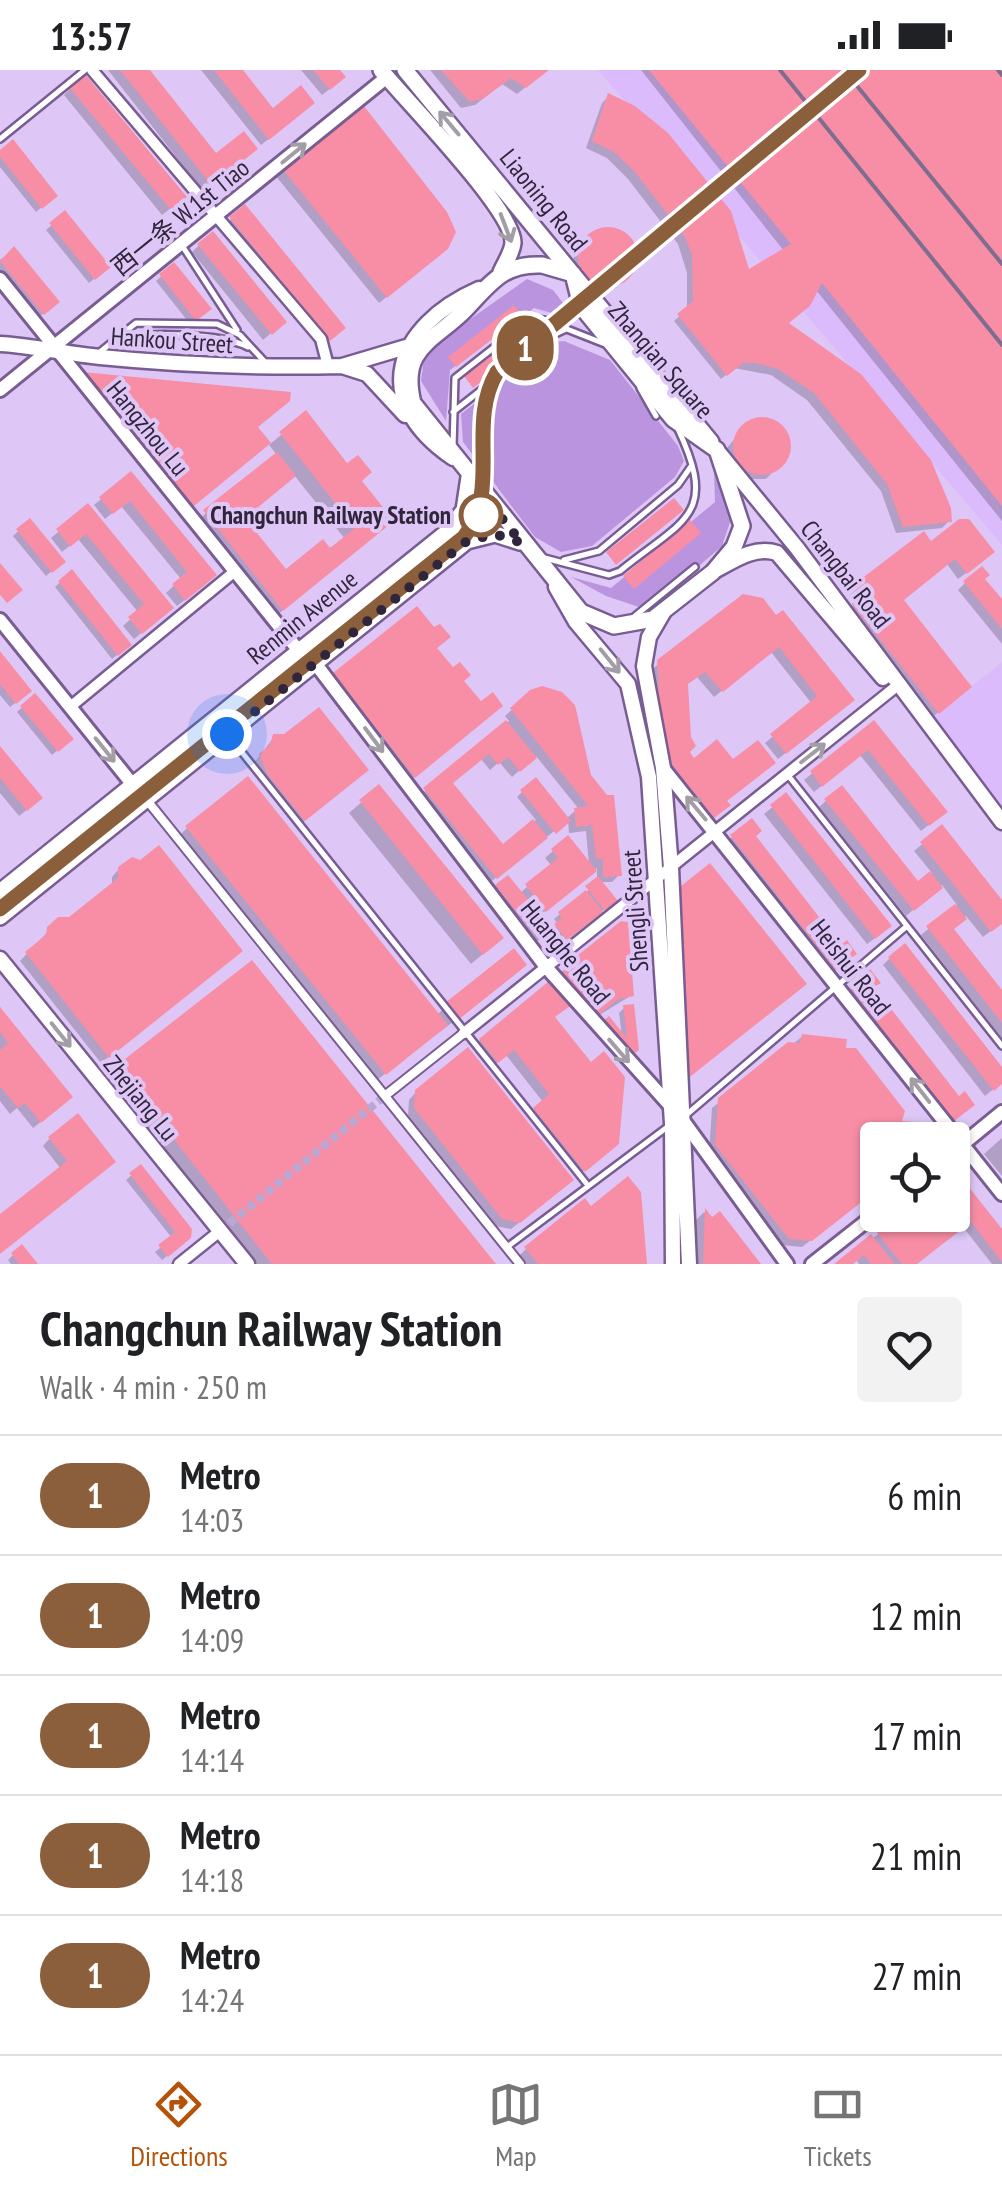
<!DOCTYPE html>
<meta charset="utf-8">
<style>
:root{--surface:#fff;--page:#f2f2f2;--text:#202124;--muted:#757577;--line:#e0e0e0;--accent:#b45309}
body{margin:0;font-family:"PT Sans Narrow","Noto Sans SC",sans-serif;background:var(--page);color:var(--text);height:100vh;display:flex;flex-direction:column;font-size:38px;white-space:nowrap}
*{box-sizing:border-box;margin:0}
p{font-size:32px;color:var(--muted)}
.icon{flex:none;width:55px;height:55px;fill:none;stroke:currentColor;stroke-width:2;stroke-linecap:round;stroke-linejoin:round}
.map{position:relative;height:1194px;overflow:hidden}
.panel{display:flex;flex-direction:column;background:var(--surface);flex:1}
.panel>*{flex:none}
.badge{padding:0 20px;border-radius:32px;font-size:35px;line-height:65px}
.tools{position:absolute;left:860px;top:1052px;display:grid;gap:20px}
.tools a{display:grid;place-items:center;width:110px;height:110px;border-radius:10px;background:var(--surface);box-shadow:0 2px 8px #0004;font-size:50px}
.you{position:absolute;width:50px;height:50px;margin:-25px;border:8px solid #fff;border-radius:50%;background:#1a73e8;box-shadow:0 0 0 15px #1a73e833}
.map>.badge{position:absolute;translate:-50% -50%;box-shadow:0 0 0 5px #fff}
.round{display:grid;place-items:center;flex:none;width:105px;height:105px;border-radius:10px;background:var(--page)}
.head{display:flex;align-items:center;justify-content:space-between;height:170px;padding:0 40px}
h1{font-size:48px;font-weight:700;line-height:75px}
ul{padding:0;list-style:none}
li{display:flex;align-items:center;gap:30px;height:120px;padding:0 40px;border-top:2px solid var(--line)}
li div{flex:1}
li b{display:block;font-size:38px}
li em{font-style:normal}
li .badge{min-width:110px;font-weight:700;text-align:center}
.status{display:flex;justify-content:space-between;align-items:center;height:70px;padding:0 50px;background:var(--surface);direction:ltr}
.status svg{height:28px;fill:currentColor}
.menu{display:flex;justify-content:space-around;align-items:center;height:140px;border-top:2px solid var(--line);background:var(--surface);font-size:28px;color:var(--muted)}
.menu a{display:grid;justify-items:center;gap:5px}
.menu .active{color:var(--accent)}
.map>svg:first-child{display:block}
.built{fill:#dcbbfd}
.green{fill:#ba94df}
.shadow{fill:#0003;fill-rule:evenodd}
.building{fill:#f88ea5}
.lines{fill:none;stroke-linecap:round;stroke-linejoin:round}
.pedestrian-tunnel{stroke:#bba7d2;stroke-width:8;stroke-dasharray:8 4;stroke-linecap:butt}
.service-casing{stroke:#785d92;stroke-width:10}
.pedestrian-casing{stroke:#785d92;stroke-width:12}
.minor-casing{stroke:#785d92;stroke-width:15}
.tertiary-casing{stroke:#785d92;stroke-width:18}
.secondary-casing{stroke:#785d92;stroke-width:19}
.primary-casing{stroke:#785d92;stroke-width:20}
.service{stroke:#fff;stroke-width:5}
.pedestrian{stroke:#fff;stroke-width:8}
.minor{stroke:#fff;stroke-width:10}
.tertiary{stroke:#fff;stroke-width:12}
.secondary{stroke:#fff;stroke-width:14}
.primary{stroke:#fff;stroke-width:15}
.rail{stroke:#7e6d8f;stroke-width:4}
.oneway{stroke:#a29da7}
.line-casing{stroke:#fff;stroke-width:22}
.line{stroke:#8b5e3c;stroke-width:15}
.walk{stroke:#31253c;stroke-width:10;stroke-dasharray:0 18}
.stop-dot{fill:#fff;stroke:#8b5e3c;stroke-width:5}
.labels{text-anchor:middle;stroke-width:8;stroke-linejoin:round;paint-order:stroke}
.street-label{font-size:25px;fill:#31253c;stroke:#dec7f7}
.stop-label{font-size:25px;font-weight:bold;fill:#31253c;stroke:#dec7f7;text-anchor:end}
</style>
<div class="status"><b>13:57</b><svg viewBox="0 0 49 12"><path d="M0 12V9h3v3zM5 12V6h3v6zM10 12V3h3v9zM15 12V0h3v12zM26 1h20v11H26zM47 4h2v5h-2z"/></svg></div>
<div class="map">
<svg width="1002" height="1194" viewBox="0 0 1002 1194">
<rect width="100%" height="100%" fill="#dec7f7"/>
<path class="built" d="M598,0H1002V475Z
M1002,592V742L929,650Z"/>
<path class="green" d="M527,209L553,220L576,250L534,238L450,300L446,351L421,311L424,289L435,274Z
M564,271L610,290L678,376L684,391L675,407L592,476L561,482L535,467L463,372L461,344L553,272Z
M714,402L731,449L722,476L648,540L606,526L571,507L611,518L715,432Z"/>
<path class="shadow" d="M108,0H146L215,87L248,85L203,121Z
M201,0H240L273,41L305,40L261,75Z
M301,0H337L336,14L322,25Z
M430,0H547L517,24L502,14L475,35L461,38Z
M641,0H1002V451L816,220L786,254L949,451L942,458L896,463L881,421L807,330L771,305L734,298L721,309L674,251L687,240V203L678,174L628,109L607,88L586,78L602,33L609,26L748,203L784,181Z
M71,18L176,134L162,145L64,25Z
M360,34L452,153L453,162L438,186L379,233L275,105Z
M0,83L50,130L36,142L0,97Z
M244,138L336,264L322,276L223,156Z
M65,144L103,201L89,213L46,160Z
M607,159L630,170L636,186L616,218L597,223L571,198L576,180Z
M199,175L276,259L263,270L192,182Z
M14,179L52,236L38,248L0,202V190Z
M174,195L204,243L190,254L156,211Z
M84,304L288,324L255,358L260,379L186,441Z
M306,344L359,411L379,462L271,550L194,453L277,385L269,375ZM294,405L345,469L285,503L242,449Z
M763,349L785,363L786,388L766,409H741L729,397L727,378L746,355Z
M131,404L207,512L177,536L166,523L181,509L121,436L105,449L94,435Z
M88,437L163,545L134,569L123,556L138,542L78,469L62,482L51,468Z
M29,451L62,492L46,506L13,466Z
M931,475L985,489L958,509L947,494L901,531L962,623L930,649L846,543L853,536L850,525L858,517Z
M982,509L1002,533V574L958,520L965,513Z
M60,512L124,579L112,589L55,517Z
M744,526L845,636L778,689L765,673L812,634L771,582L714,627L697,607L685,615L687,682L725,731L720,742L706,753L662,697L651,600Z
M435,579L481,635L493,642L407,713L328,612L335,605Z
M0,585L24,626L10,637L0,625Z
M532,622L589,706L619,805L612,812H600L615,831L561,873L551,861L558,854L554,849L586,823L597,810V798L539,846L549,860L534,874L492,821L497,817L520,823L552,796L545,788L568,768L589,795L586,761L569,763L568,750L488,814L418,727L509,651L505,646ZM536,686L578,738L566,749L522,722L517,727L536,750L502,777L451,714L481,689L490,700L499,692L512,707Z
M35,626L70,669L52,685L17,642Z
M874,653L937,748L921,761L860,685L814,722L804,710Z
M274,667L359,707L297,757L262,712L254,693Z
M0,680L33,735L19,746L0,723Z
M379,717L489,879L471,894L349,743Z
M786,726L882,863L867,874L764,744Z
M826,731L918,814L932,803L914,781L942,758L1002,834V852L983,867L966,846L952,860L1002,924V968L921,865L957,835L942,815L906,846L819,737Z
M187,758L437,945L447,935L513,906L377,1010L180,765Z
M732,767H753L847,890L828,905L725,773Z
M119,799L233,887L101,993L20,891L59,850H70L112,816V807Z
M890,888L1002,1001V1012L985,1026L883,895Z
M252,893L493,1194H253L107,1009Z
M565,899L632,925L588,952L557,907Z
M870,903L872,918L965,1041L946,1056L843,925Z
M0,937L63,1034L33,1058L17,1038L10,1044L0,1031Z
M624,938L636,979L600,958L608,949L622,966L619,943Z
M553,948L609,1081L576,1107L527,1046L543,1032L506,985L490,998L474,977L480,970Z
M803,966L843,981L910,1070H878V1118L802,1177L782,1175L709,1083L712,1038Z
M416,1022L564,1117L511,1159L495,1156L408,1046L409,1030Z
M1002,1068V1106L984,1084Z
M49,1069L113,1092L0,1182V1147L61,1099L43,1076Z
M140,1098L183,1173L162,1190L155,1182L172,1168L126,1110Z
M956,1104L1002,1163V1194H992L963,1157L915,1194H859L856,1190L838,1194L904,1145H952Z
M704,1142L712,1151L758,1194H692L694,1152Z
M526,1179L645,1194H525L519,1186Z
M13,1185L35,1194H11L8,1190Z"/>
<path class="building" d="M120,0H150L216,83L244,61L258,79L212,116Z
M214,0H243L273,38L301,15L315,33L269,70Z
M313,0H340L346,7L330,20Z
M441,0H549L526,18L511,8L484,28L470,32Z
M649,0H1002V436L822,213L810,236L789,253L861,304L931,390L951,438L952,452L903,457L887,414L814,323L778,299L755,293H743L727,306L677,244L693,231L692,185L685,167L635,102L614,82L592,71L608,23L635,36L668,63L731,141L749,199L791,174Z
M85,4L187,127L171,140L69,17Z
M360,31L447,142L456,162L448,179L387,228L280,96Z
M13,69L58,126L42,139L0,87V80Z
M245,134L346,258L330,271L229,147Z
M65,140L111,197L95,210L49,153Z
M578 187a30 30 0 1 1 60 0a30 30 0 1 1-60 0Z
M213,161L287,252L272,265L197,174Z
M14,176L60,232L44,245L0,191Z
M174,192L212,239L196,251L159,204Z
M514,235L522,246L456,297L448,287Z
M529,255L538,267L473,318L464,306Z
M83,302L291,322L290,331L258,357L271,373L194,436Z
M306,340L347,393L358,385L372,402L362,411L394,451L283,541L203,440L277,382L296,406L245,448L286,499L323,469L330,478L355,458L279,362Z
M733 376a29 29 0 1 1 58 0a29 29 0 1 1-58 0Z
M131,401L217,505L185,531L172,514L187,502L130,431L113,444L99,427Z
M674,428L684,440L616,495L606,482Z
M88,433L174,538L142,564L128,547L144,534L86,464L70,477L56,459Z
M30,448L66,492L52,503L16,459Z
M959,449H969L995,482L967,504L955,489L904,530L972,617L939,644L852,534L859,528L856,516L865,506L924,461L931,471Z
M690,450L701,463L634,519L623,506Z
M0,493L23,520L7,533L0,525Z
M982,496L990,505L985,509L1002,529V559L963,511Z
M72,499L132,575L118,586L58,511Z
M743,524L763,528L776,545L783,540L855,630L786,684L770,664L817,626L779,577L723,622L705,602L688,614L691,667L696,676L690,682L694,688L717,669L733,689L758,670L776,693L727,731L731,735L714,748L668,690L655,617H659L657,590Z
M417,536L434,557L440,554L451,567L437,578L453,597L460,592L471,605L464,611L481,631L493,622L503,636L415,708L333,603Z
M0,581L32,621L16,634L0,614Z
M542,616L562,622L575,635L591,705L607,725H614L622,806L603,807V789H596L592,755L576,757L574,738L588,736L510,638L530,620Z
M35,623L74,669L58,682L20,636Z
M319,637L369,700L305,751L268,705L259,684L270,675L273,664H284Z
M506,650L537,688L520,702L508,687L498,695L489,684L453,713L503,774L533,749L548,768L497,809L423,718Z
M874,650L948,742L929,756L868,680L822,717L810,701Z
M0,676L43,728L27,741L0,708Z
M248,706L448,955L386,1005L185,756Z
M536,707L571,751L556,764L520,720Z
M379,714L504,868L483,885L359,730Z
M842,715L918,811L930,801L943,818L914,841L824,729Z
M786,722L892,856L875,869L770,735Z
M752,748L762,761L756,766L841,875L847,870L857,884L836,900L730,765Z
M942,754L1002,830V854L991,862L920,772Z
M568,765L597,801L546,842L525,814L558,788L551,779Z
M159,775L243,881L109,988L25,882L46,865L47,857L58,847H69L118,808V797L132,787L140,790Z
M710,793L807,914L686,1010L676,820Z
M508,805L553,860L540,871L495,815Z
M598,806L618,831L605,841L585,816Z
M586,820L603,842L567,870L554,854L562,848L558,842Z
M955,834L967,849L954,859L1002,920V953L926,856Z
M621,851L628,852L634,926L618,929L596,947L564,906L563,897Z
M905,873L1002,997V1014L994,1021L888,887Z
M514,878L527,895L458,950L445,933Z
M252,890L496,1194H272L116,996Z
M870,899L881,913L874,917L959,1026L965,1021L975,1035L954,1051L849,916Z
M549,911L570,936L555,947L591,992L604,981L625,1007L619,1074L585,1102L533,1038L549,1024L514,980L498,993L479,969Z
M634,934L639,980L632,985L603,951L609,946L627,968L623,935Z
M0,937L73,1027L41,1053L25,1033L18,1038L0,1016V980L8,973L0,962Z
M802,964L847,969L846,978H856L905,1041L902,1051L915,1052L913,1070H878V1119L812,1171L789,1169L715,1075L718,1028L788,972L800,973Z
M468,977L574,1110L520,1153L502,1149L414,1038L415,1020Z
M78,1043L116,1092L0,1184V1144L67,1091L48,1067Z
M141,1094L192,1159L191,1168L168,1187L158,1175L175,1162L129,1103Z
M956,1101L1002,1159V1192L971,1152L917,1194H902L877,1163L900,1145H952Z
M628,1106L641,1122L647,1194H538L524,1177L585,1128L591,1136Z
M705,1138L712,1147L720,1141L761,1194H703Z
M871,1164L895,1194H871L864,1185L853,1194H834Z
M22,1174L38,1194H19L11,1183Z"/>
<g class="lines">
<path class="pedestrian-tunnel" d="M220,1161L386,1025"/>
<g class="service-casing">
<path id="service" d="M0,69L85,0
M183,177L237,260
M117,271C141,260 224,264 248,277
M100,282L136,253L217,254L240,265L264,291
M640,318L656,346
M453,342L549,267L566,259
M453,377L455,308L530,249L544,250L605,274
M541,487L609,505L620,501C684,449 719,446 678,359
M564,490L599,481L678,415L692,395
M635,546L695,497
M229,666L586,1113
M787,704L1002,976
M685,1046L907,856
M507,1177L670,1055"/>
</g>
<g class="pedestrian-casing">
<path id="pedestrian" d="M146,729L520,1194
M386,1025L464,963"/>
</g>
<g class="minor-casing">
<path id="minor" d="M92,0L321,269L328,296
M70,637L234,502
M464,963L893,619
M179,1194L220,1161"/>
</g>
<g class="tertiary-casing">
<path id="tertiary" d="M0,209L299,581
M0,320L387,7
M0,550L133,715
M315,593L546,897L682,1049L787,1194
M663,698L1002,1124
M952,1083L1002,1042
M812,1194L878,1142"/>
</g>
<g class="secondary-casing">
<path id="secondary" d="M0,274C34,276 67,284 100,287C181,295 261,298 342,296
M405,345L367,304L342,296L406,277
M720,384L797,478L1002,752
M453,388C368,330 395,256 479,219
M718,499C736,489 756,476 777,483L883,608
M556,517L576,552L628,614L649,707L672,1053L673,1194
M663,543L649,567L644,596L663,698L671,798L689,1194
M0,889L247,1194"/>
</g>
<g class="primary-casing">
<path id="primary" d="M381,0C406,31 514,140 513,173C512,183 505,193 501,202
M405,0L711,372
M542,195L573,204L581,236L673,349L717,380L742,456L734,477L713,502L653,549L614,556L581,542L413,333C399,277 435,271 466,239C490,214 503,193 542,195Z
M0,822L447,462L464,440L469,407
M0,847L467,471L495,464L520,472"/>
</g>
<use href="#service" class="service"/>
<use href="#pedestrian" class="pedestrian"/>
<use href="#minor" class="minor"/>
<use href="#tertiary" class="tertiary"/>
<use href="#secondary" class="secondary"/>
<use href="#primary" class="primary"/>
<path class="rail" d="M780,0L1002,275
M844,0L1002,194
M998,0L1002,5"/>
</g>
<defs><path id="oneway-shaft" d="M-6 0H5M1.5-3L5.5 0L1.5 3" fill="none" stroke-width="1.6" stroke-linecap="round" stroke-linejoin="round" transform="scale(2.5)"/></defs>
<g class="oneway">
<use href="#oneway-shaft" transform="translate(449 53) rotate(-130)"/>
<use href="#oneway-shaft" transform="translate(294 83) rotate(-39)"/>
<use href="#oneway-shaft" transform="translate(506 158) rotate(69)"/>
<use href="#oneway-shaft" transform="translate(610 591) rotate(51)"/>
<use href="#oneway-shaft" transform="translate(374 670) rotate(53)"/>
<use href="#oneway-shaft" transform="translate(105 680) rotate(51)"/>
<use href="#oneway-shaft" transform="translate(813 683) rotate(-38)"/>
<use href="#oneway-shaft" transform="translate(696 738) rotate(-130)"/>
<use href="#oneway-shaft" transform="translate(61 965) rotate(51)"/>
<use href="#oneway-shaft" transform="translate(619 981) rotate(49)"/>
<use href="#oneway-shaft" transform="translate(920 1020) rotate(-128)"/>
</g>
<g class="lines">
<g class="line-casing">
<path id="line" d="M0,839L464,467C502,417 466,355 497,302L859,0"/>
</g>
<use href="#line" class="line"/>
<path class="walk" d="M227,664L467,471L495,464L522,473L486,429L481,445"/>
</g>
<circle class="stop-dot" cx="481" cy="445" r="20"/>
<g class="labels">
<g class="street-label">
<text transform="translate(544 130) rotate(51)" y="9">Liaoning Road</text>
<text transform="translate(180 147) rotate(-39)" y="9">西一条 W.1st Tiao</text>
<text transform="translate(172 270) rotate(4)" y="9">Hankou Street</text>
<text transform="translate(661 290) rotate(49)" y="9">Zhanqian Square</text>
<text transform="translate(148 358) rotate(51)" y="9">Hangzhou Lu</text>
<text transform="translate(846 504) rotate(52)" y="9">Changbai Road</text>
<text transform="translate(302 547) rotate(-39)" y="9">Renmin Avenue</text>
<text transform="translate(635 841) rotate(-94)" y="9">Shengli Street</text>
<text transform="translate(566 882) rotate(51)" y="9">Huanghe Road</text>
<text transform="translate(851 897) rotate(52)" y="9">Heishui Road</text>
<text transform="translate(141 1028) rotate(51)" y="9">Zhejiang Lu</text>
</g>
<g class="stop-label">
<text x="451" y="454">Changchun Railway Station</text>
</g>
</g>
</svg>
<div class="tools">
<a><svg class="icon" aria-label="locate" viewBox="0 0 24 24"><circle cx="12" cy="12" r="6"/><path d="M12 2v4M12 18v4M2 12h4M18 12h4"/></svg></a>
</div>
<div class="you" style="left:227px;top:664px"></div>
<b class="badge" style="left:525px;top:278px;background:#8b5e3c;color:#fff">1</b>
</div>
<section class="panel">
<div class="head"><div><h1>Changchun Railway Station</h1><p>Walk · 4 min · 250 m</p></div><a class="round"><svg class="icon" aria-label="heart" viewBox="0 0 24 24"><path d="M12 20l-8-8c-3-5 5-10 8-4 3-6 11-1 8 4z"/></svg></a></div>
<ul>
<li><span class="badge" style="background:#8b5e3c;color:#fff">1</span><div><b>Metro</b><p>14:03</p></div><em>6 min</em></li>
<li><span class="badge" style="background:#8b5e3c;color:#fff">1</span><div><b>Metro</b><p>14:09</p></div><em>12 min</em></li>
<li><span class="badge" style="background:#8b5e3c;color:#fff">1</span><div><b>Metro</b><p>14:14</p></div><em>17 min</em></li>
<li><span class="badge" style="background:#8b5e3c;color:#fff">1</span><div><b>Metro</b><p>14:18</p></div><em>21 min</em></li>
<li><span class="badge" style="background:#8b5e3c;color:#fff">1</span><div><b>Metro</b><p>14:24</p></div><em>27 min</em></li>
</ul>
</section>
<nav class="menu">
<a class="active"><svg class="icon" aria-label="directions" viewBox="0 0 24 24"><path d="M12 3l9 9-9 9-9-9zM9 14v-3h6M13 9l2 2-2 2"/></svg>Directions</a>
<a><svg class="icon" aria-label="map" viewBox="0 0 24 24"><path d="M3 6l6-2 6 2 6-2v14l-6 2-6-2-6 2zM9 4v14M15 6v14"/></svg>Map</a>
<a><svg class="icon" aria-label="tickets" viewBox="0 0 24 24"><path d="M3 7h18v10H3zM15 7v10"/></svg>Tickets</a>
</nav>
